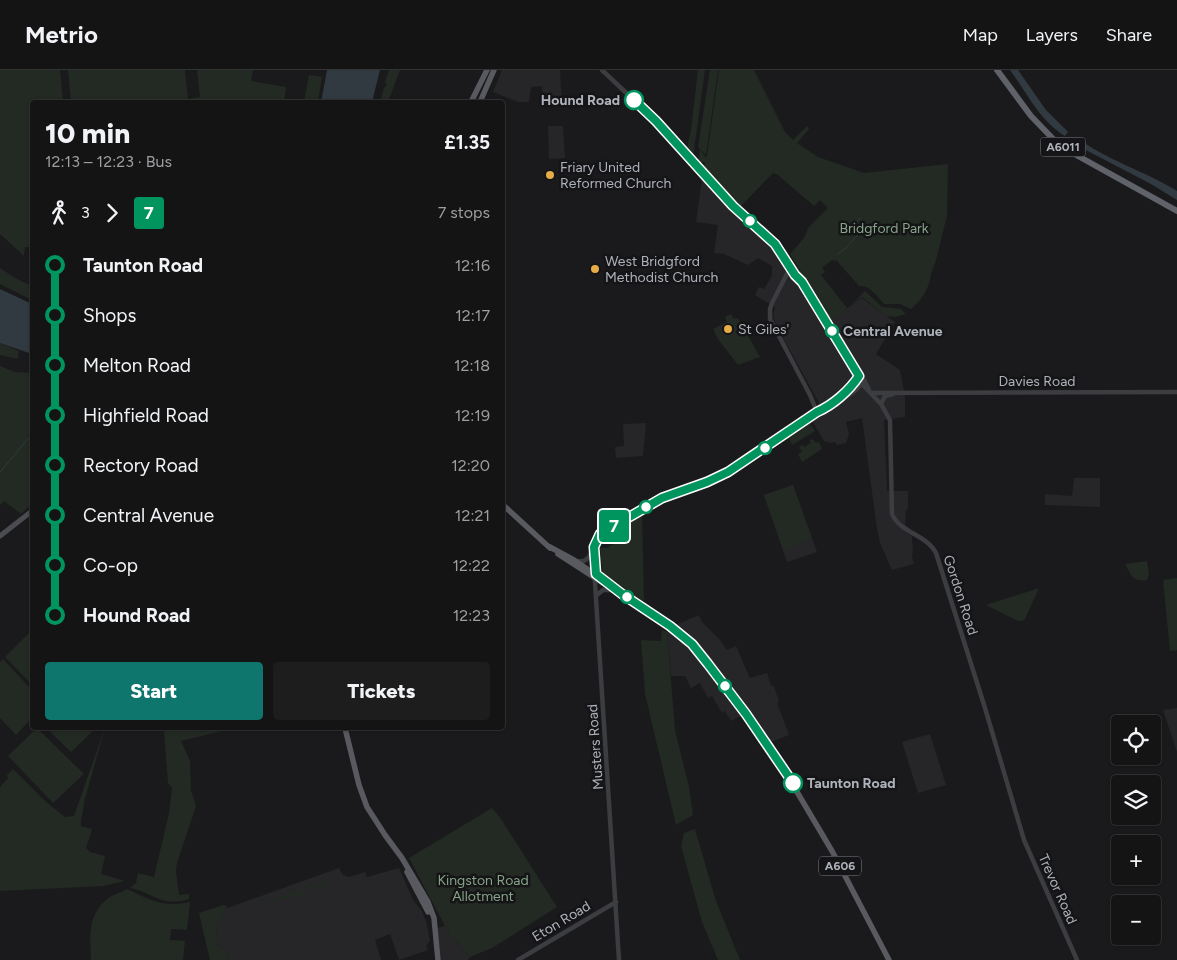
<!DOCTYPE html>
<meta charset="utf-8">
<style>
:root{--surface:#141415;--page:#1d1d1e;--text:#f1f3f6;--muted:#9d9ea0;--line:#333334;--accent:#0f766e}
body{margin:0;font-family:Figtree,sans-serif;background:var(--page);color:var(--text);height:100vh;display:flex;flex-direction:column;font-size:19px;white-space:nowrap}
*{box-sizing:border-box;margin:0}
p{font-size:16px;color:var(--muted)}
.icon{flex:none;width:28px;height:28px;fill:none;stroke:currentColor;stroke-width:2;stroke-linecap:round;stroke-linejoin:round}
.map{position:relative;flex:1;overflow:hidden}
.details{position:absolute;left:30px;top:30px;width:475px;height:630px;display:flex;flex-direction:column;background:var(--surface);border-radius:5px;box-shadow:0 1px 4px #0004,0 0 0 1px var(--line)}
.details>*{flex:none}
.badge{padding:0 10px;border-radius:4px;font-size:18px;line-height:32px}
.fabs{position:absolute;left:1111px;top:645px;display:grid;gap:10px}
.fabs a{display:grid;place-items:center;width:50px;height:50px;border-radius:5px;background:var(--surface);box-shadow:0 1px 4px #0004,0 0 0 1px var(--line);font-size:25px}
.map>.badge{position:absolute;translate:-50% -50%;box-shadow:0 0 0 2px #fff}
.legs{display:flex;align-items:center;gap:8px;height:55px;padding:0 15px;font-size:16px}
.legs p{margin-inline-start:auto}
.head{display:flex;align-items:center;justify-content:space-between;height:85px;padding:0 15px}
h1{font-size:28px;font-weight:800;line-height:38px}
.button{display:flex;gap:10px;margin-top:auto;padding:10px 15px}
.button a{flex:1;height:58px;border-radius:5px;background:var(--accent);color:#fff;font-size:20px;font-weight:800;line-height:58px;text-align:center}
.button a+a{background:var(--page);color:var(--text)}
ul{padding:0 15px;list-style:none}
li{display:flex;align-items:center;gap:18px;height:50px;font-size:19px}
li i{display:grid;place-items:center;width:8px;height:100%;margin:0 6px;background:currentColor}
li i::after{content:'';width:12px;height:12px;margin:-6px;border:4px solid;border-radius:50%;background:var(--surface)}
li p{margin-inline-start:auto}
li:first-child i{background:linear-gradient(#0000 50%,currentColor 0)}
li:last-child i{background:linear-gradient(currentColor 50%,#0000 0)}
header{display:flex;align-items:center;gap:30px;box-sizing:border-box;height:70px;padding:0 25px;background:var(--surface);border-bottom:1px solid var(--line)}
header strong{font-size:24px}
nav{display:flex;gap:28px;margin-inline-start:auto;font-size:18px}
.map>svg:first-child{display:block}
.built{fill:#262629}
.green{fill:#222a23}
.water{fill:#313a40}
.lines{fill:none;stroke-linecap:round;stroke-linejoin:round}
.stream{stroke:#313a40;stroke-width:1}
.tertiary{stroke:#3c3d41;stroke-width:4.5}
.secondary{stroke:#4a4c51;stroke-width:5}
.primary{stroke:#585a60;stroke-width:5.5}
.trunk{stroke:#606269;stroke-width:6}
.line-1-casing{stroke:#fff;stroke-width:11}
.line-1{stroke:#00945e;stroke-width:8}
.stop-1-dot{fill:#fff;stroke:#00945e;stroke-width:2.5}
.poi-dot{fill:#e6ac48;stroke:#151517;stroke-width:2}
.labels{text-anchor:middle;stroke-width:5;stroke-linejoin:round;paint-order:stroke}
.shield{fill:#151517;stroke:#80838a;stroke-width:1}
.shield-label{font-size:12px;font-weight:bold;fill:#aeb2bb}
.stop-label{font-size:14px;font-weight:bold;fill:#aeb2bb;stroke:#151517;text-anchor:start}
.poi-label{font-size:14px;fill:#aeb2bb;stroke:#151517;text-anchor:start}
.park-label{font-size:14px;fill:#86a487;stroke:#151517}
.street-label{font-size:14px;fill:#aeb2bb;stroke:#151517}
</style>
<header>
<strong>Metrio</strong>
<nav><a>Map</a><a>Layers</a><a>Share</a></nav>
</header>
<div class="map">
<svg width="1177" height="890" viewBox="0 0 1177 890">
<rect width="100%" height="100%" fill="#1a1a1c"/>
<path class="built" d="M502,0H560L562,35H547V30H543L542,16L531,17L529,32H518L493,22Z
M548,56H563L565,88L549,89Z
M702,110L778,180L824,254L862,228L895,252L876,284L900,300L905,326V347L884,350L887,421H908V439H906L905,455L911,459L913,480L912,487L914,494L892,500L880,473L877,459L862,348L846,352L849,364L846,373L837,375L835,372L830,373L824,371L813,352L822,345L818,331L776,255L773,246L775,237L755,225L759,217L764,219L772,206V196L758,188L748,195L724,184L714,183L718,155L696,152Z
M646,353L643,386L616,388L615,377L624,376L623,354Z
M1074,408H1100V437L1045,435V424L1072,426Z
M793,415L817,482L787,492L764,425Z
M699,545L702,552L720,570L727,580L736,576L750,608L767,603L771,616H774L779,632L777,633L789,665L771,672L750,641L731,651L725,641L722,643L712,626L708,628L700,613L691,618L685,606H671L667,562H672L678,554Z
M1177,638V682L1163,640Z
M930,664L946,715L918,723L902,672Z
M339,798L343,805L349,807L365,802L367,807L399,798L413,830L422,841L426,851L430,871L426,876L428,880L399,890L390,864L375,870L381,890H229L223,877L219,878L215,866L217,863L216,858L225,839Z
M448,855L449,863L470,887L468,890H441L437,858Z"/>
<path class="green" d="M0,0H60L63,32H32V177H25L24,186L0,164Z
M68,0H185L188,29L200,27L197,0H253L251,11L286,17L284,32H71Z
M389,0H400L388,32H380L384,18L387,14L385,12Z
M698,0H705L693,87L687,79L691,59Z
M710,0H718L706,85L698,77Z
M719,0H754L785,62L793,70L807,56L809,59L797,73L818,87L864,103L948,94L947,146L936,190L930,207H931C927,221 922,230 911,239L900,234H884C877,226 870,215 859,216L837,191L832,190L822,198L825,202L821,205L847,238L832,250L826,243L790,184L804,168L808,158L828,138L820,130L814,136L778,105L773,103L741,136L704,98L705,92H698L700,79L706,88L707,86Z
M309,5L322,7L318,32H304Z
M0,198L17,209L32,216V230L0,214Z
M865,221L882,237L901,239L906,244L895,247L887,246L862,227L851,235Z
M731,244L734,249L737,248L739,250L760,287L738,295L718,269L713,259L727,252L725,247Z
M0,273L19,281L18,289L0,285Z
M0,296L15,302L32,303V434L21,444L4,431L0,435Z
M810,354L815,361L792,375L789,368Z
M813,369L816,373L819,372L822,379L802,392L798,384L802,382L799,377L803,375L804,377L811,373L810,370Z
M793,415L812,469L783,479L764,425Z
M642,446L644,531L603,505L600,478H607L628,466L623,456Z
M1147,491L1149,504L1147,510C1132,512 1132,506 1125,494Z
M1177,508V580L1174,581L1172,580L1170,581L1163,510Z
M1039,518L1025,549L1022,551H1018L986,535Z
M32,560V615L5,587Z
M662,560L667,562L675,660L689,717L693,745L676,755L645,624L641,570L661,571Z
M3,589L32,620V648L16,665L0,648V592Z
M37,658L84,704L53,733L8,686Z
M46,658H96L71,682Z
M105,658L84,732C84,740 80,749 81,756L92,759L86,778L90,782L105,786L101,804L125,811L103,816L0,821V717L8,708L7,705L13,699L45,731L65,747L74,746Z
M162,658H234L181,671L190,691L191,721L196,736L177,793L176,801L179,825L189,824V829C160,838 154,822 130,818L136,813L138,803L154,807L169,743L172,718L168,713L164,661L161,660Z
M492,738L501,749L557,837L492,878L470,887L449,863L448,856H445L409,788Z
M695,759L716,831L740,890H718L702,852L681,776L684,763Z
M328,812L325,817L322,818L321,815L303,821L304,827H302L300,824L265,835L264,833L317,813Z
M127,819C151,830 163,838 190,832L187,860L171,859L170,870L185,871L183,890H91C90,868 87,846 106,830C111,825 120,823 127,819Z
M223,835L227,836L216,858L217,863L215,866L219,878L223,877L229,890H210L199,843Z"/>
<path class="water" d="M327,0H380L372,32H321Z
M1010,0H1018L1046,40L1068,62L1065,66C1040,51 1027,23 1010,0Z
M1076,67C1106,90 1145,101 1177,121V130L1151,114L1080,77L1074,71Z
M0,219L32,234V284L0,273Z"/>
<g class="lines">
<path class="stream" d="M849,174L859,164C855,158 854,153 860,148
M838,184L848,176
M0,402L32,364"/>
<path class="tertiary" d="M602,0L656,51L736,139L775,174L792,200L788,202L772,233L770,239V249L810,325L817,342
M861,313L881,334L890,350L892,444C900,463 926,464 936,483L985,638L1024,770L1077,890
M871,323L1177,322
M837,329C845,329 858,320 861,313
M881,334L885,326L893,324
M578,491C586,493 589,487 592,481
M597,525L603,520H613
M518,890L616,832
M619,890L593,482L594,474L600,464L665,426L707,412L728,402L837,329L853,315L859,307L863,308L869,320"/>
<path class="secondary" d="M0,466L32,441"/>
<path class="primary" d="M471,32L487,0
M480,32L494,0
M502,434L550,478
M548,476L574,490L665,552L700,584L746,644L787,705L832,781L889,890
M558,484L609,517
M345,658L359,715L367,737L385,765L402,788L428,832L434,848L438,890
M407,802L428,842"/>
<path class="trunk" d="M997,0L1031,46L1056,72L1078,86L1177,141"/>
</g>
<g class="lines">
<g class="line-1-casing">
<path id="line-1" d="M634,30L656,51L733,136L775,174L795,205L802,212L859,306C849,321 833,335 817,342L728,402L707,412L662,428L600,464L594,477L596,504L622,524L670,556L692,574L708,594L746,644L793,713"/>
</g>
<use href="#line-1" class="line-1"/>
</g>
<g class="stop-1-dot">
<circle cx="634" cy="30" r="9"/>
<circle cx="750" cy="151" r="6"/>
<circle cx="832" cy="261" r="6"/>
<circle cx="765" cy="378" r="6"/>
<circle cx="646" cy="437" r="6"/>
<circle cx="627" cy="527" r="6"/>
<circle cx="725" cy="616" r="6"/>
<circle cx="793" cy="713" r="9"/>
</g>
<g class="poi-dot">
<circle cx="550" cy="105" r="5"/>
<circle cx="595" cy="199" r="5"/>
<circle cx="728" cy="259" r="5"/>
</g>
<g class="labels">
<g class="shield">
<rect x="1040.5" y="67.5" width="45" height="19" rx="4"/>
<rect x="819" y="786.5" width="42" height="19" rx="4"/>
</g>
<g class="shield-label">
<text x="1063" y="81">A6011</text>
<text x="840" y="800">A606</text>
</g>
<g class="stop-label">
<text x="620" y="35" text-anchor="end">Hound Road</text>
<text x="843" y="266">Central Avenue</text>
<text x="807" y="718">Taunton Road</text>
</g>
<g class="poi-label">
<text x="560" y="102">Friary United<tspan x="560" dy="16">Reformed Church</tspan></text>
<text x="605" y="196">West Bridgford<tspan x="605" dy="16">Methodist Church</tspan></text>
<text x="738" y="264">St Giles'</text>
</g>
<g class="park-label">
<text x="884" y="163">Bridgford Park</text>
<text x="483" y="815">Kingston Road<tspan x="483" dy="16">Allotment</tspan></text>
</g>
<g class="street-label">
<text x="1037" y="316">Davies Road</text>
<text transform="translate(961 525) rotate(72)" y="5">Gordon Road</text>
<text transform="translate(595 677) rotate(-94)" y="5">Musters Road</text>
<text transform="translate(1058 819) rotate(66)" y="5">Trevor Road</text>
<text transform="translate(561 851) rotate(-31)" y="5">Eton Road</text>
</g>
</g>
</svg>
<div class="fabs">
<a><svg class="icon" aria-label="locate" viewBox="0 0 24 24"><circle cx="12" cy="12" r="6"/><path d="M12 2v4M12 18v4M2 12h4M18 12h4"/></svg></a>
<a><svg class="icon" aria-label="layers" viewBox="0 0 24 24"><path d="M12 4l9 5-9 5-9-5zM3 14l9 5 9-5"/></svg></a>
<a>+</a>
<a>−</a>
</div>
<b class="badge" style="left:614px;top:456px;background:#00945e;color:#fff">7</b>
<section class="details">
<div class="head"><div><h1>10 min</h1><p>12:13 – 12:23 · Bus</p></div><b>£1.35</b></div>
<div class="legs"><svg class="icon" aria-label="walk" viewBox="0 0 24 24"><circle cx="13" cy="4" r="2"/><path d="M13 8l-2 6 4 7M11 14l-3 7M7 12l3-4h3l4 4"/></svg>3<svg class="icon" aria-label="forward" viewBox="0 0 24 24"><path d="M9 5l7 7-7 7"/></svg><b class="badge" style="background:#00945e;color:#fff">7</b><p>7 stops</p></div>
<ul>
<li><i style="color:#00945e"></i><b>Taunton Road</b><p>12:16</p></li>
<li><i style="color:#00945e"></i><span>Shops</span><p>12:17</p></li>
<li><i style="color:#00945e"></i><span>Melton Road</span><p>12:18</p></li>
<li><i style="color:#00945e"></i><span>Highfield Road</span><p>12:19</p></li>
<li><i style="color:#00945e"></i><span>Rectory Road</span><p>12:20</p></li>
<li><i style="color:#00945e"></i><span>Central Avenue</span><p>12:21</p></li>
<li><i style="color:#00945e"></i><span>Co-op</span><p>12:22</p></li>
<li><i style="color:#00945e"></i><b>Hound Road</b><p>12:23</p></li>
</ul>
<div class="button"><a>Start</a><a>Tickets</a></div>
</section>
</div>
